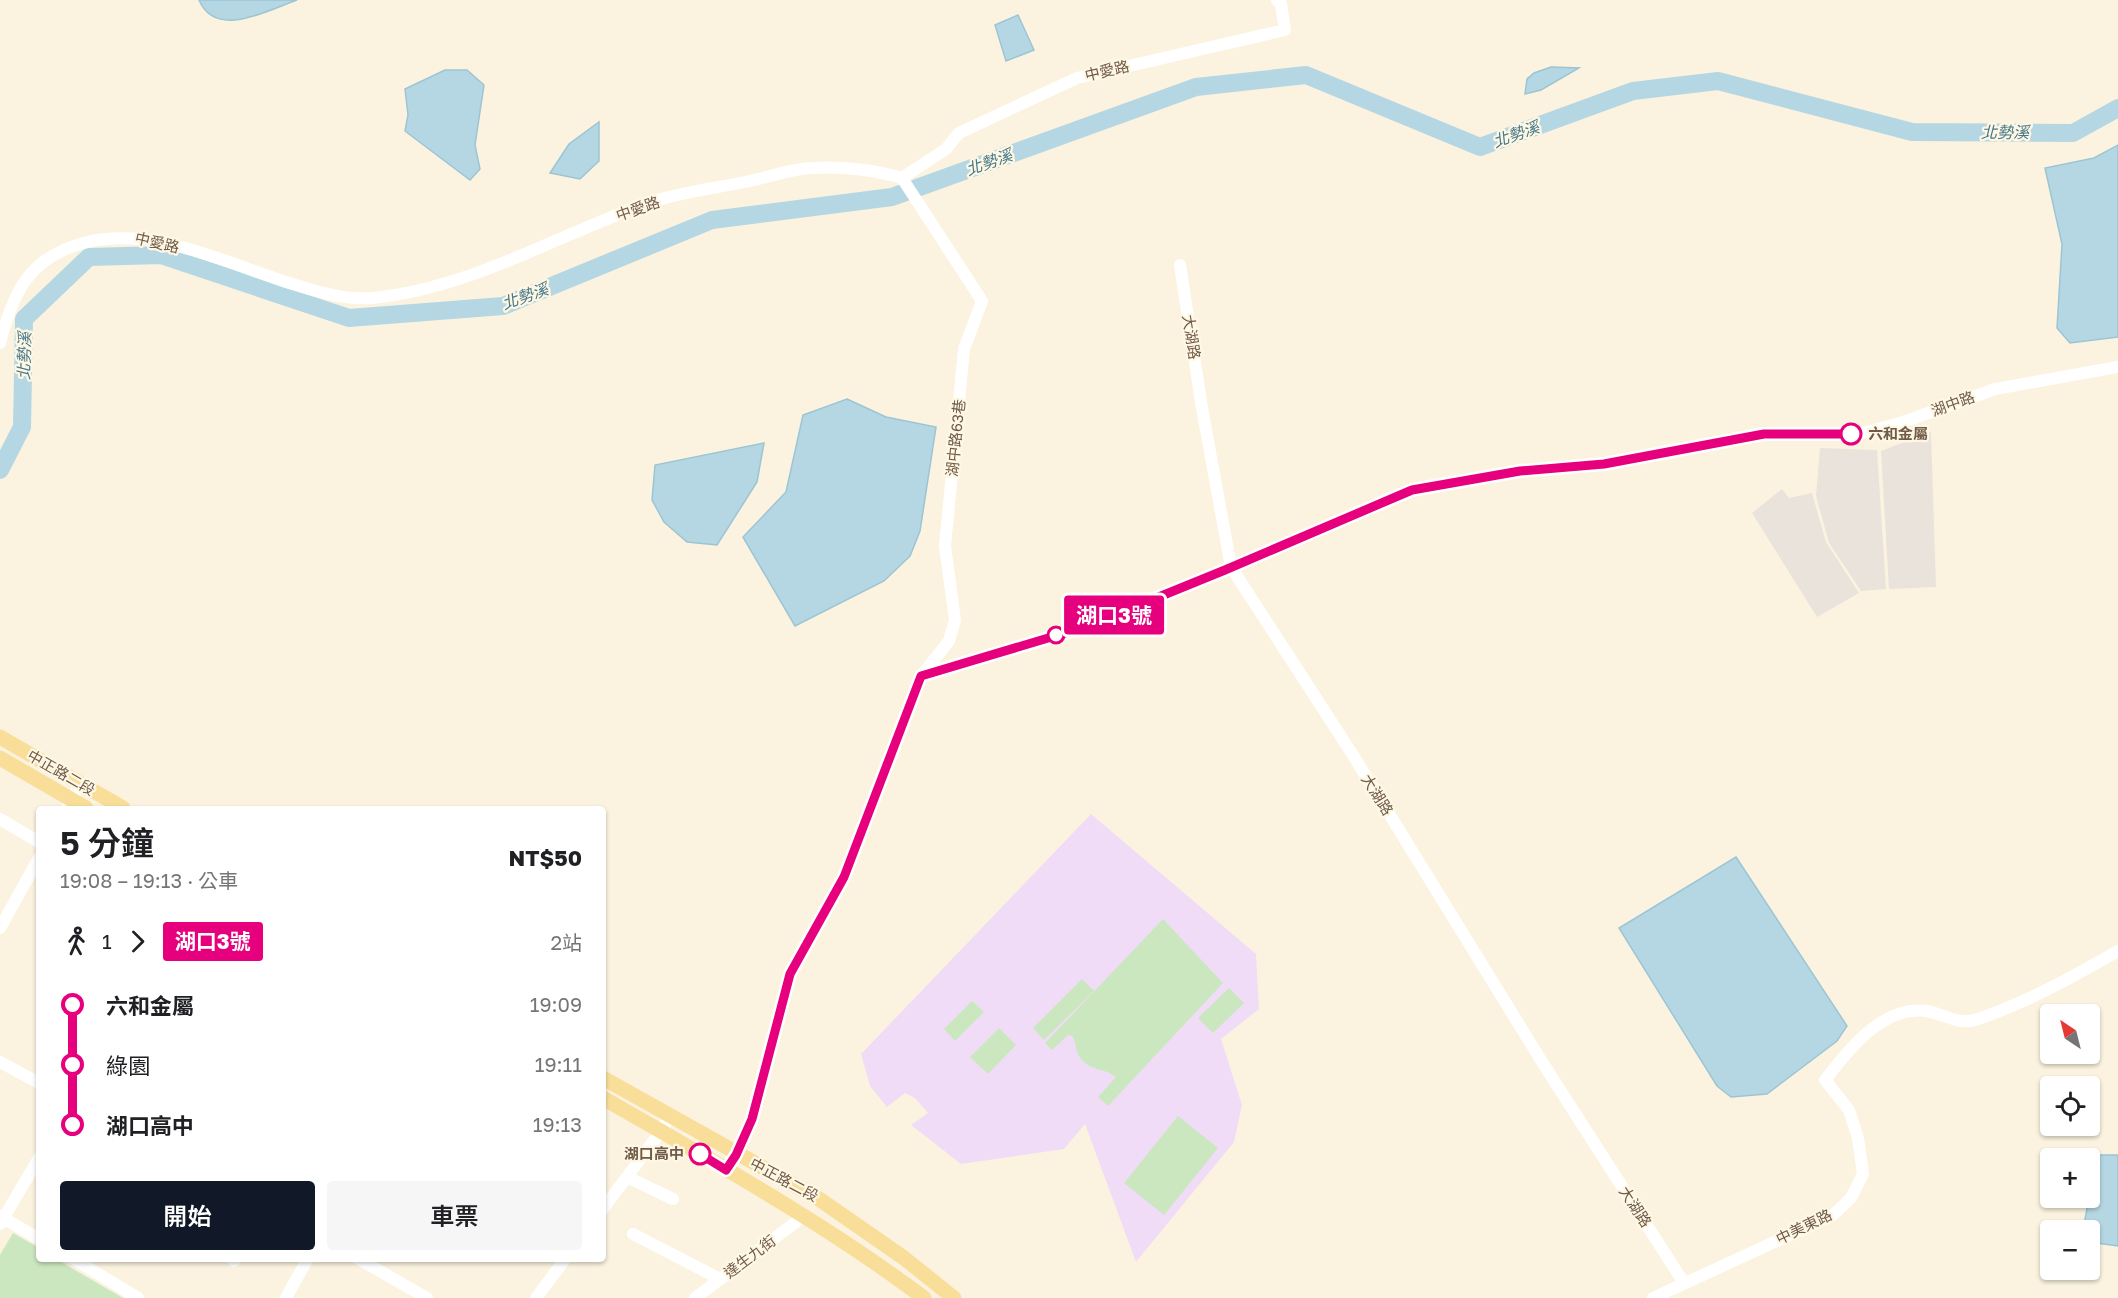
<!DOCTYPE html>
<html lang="zh-TW">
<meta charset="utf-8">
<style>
:root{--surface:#fff;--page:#f6f6f6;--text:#202124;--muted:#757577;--accent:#111827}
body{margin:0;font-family:"Golos Text","Noto Sans TC",sans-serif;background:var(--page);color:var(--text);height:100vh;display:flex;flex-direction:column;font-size:22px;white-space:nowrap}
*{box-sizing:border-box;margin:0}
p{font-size:20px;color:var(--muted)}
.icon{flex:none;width:33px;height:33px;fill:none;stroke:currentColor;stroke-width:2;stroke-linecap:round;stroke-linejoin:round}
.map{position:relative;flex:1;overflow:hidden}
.panel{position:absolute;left:36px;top:806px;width:570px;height:456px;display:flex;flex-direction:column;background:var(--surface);border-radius:6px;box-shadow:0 2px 4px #0004}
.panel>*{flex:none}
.badge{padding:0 12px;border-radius:4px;font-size:21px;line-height:39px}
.needle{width:39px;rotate:325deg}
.buttons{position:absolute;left:2040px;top:1004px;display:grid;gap:12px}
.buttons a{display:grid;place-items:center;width:60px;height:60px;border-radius:6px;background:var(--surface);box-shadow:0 2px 4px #0004;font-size:30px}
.map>.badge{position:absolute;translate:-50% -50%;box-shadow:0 0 0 3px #fff}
.legs{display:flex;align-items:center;gap:9px;height:66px;padding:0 24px;font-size:20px}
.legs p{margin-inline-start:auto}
.summary{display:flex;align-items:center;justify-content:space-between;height:102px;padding:0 24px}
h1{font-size:33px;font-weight:600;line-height:45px}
.cta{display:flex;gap:12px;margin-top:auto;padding:12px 24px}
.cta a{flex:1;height:69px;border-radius:6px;background:var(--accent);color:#fff;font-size:24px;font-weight:600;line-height:69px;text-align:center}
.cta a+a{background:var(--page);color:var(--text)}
ul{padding:0 24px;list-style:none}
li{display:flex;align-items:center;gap:21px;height:60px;font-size:22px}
li i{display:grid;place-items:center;width:9px;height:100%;margin:0 8px;background:currentColor}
li i::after{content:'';width:15px;height:15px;margin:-8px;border:4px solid;border-radius:50%;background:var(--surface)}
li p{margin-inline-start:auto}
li:first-child i{background:linear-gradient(#0000 50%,currentColor 0)}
li:last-child i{background:linear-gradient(currentColor 50%,#0000 0)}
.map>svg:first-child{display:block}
.industrial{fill:#e9e3db}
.education{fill:#f0dcf7}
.green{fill:#cbe7bf}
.water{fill:#b5d7e3;stroke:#9cc5d4;stroke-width:1.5}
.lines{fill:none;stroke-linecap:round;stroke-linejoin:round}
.river{stroke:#b5d7e3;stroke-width:18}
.minor{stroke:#fff;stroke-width:12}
.major{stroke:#f8de99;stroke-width:15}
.line-1-casing{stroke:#fff;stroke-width:14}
.line-1{stroke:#e6007e;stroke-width:9}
.stop-1-dot{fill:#fff;stroke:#e6007e;stroke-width:3}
.labels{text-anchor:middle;stroke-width:4.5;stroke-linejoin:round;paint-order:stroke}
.street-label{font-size:15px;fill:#705a48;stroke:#fef7e4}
.stop-label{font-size:15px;font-weight:bold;fill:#705a48;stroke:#fef7e4;text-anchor:start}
.water-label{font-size:16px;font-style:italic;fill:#46788a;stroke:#fef7e4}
</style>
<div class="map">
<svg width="2118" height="1298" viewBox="0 0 2118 1298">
<rect width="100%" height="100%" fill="#fbf3df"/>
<path class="industrial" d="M1931,432L1936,587L1889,589L1881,451Z
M1820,448L1877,450L1886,589L1861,591L1829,543L1816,496Z
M1782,489L1789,498L1812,493L1826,542L1859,593L1817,617L1752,513Z"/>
<path class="education" d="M1091,814L1256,954L1259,1009L1221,1039L1242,1105L1234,1142L1136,1262L1085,1124L1064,1149L961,1164L911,1125L928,1113L915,1098L905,1093L887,1107L870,1086L861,1054Z"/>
<path class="green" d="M1163,919L1223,983L1108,1106L1098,1097L1116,1077C1105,1068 1091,1071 1081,1059C1075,1052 1077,1043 1072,1036L1068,1035L1052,1050L1045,1043Z
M1082,979L1094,991L1044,1040L1033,1028Z
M1229,988L1244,1003L1213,1033L1198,1018Z
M972,1001L984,1012L955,1041L944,1029Z
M999,1028L1016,1045L988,1074L970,1057Z
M1178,1116L1218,1148L1164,1215L1124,1183Z
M13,1233L39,1248V1258L56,1259L123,1298H0V1255Z"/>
<path class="water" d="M199,0H297C268,10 216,40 199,0Z
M1018,15L1034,50L1006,61L995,25Z
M1551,67L1579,68L1541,90L1525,94L1527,79L1534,73Z
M445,70H467L484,85L475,145L480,169L470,180L405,131L408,115L405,89Z
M599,122V161L580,179L550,173L569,144Z
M2118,145V337L2070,343L2057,328L2062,244L2045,168L2094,158Z
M847,399L886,417L936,427L920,531L910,556L884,581L795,626L743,537L786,492L803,415Z
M764,443L757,482L717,545L687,542L664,522L652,500L655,465Z
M1736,857L1847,1026L1837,1041L1767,1094L1731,1097L1717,1086L1619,928Z
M2097,1155H2118V1246L2090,1242V1230H2083Z"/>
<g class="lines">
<path class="river" d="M0,470L22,427L24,319L89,257L161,255L349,318L503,306L712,220L892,197L1196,87L1306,75L1480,147L1633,91L1718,81L1912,132L2073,133L2118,108"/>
<path class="minor" d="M902,178L982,301L964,349L945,546L955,620L949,641L921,676
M1180,265L1202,408L1231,567L1351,752L1544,1065L1684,1283
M0,343C13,292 29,258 83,243C154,224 231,266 299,286C322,293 347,300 372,298C469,289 558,235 648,203C680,192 717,188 750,181C770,177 793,168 813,168C841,166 875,170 902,178L946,149L959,133L1077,78L1285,30L1281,4L1277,0
M67,808L80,784
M0,819L39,842
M0,928L39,858
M0,1062L39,1083
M726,1170L736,1155L752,1119L790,973L844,877L921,676L1085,626L1225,570L1412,490L1520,471L1603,464L1764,434H1860L1903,422L1995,389L2118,367
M627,1177L673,1199
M603,1209L661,1131L670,1116
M0,1216L39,1239
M0,1224L39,1158
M633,1234L720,1279
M72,1258L138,1298
M357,1258L427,1298
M234,1261L235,1258
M286,1298L308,1258
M536,1298L566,1258
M695,1298L804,1216
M1653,1298L1833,1215L1851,1198L1863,1174L1858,1138L1849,1110L1825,1080C1848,1050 1883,1005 1926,1011C1944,1014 1959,1026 1978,1019C2026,1003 2074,976 2118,951"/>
<path class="major" d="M0,737L123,808
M0,758L86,808
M603,1078L819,1199L904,1258L954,1298
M603,1098C712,1161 823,1222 924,1298"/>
</g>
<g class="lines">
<g class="line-1-casing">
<path id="line-1" d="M700,1154L726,1170L736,1155L752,1119L790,974L844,877L921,676L1085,627L1225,570L1412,490L1520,471L1604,464L1764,434H1851"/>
</g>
<use href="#line-1" class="line-1"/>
</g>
<g class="stop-1-dot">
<circle cx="1851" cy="434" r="10"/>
<circle cx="1056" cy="635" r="8"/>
<circle cx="700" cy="1154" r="10"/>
</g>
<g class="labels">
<g class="street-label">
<text transform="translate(1107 71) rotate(-13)" y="5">中愛路</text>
<text transform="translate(638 209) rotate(-19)" y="5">中愛路</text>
<text transform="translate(157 243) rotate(13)" y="5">中愛路</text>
<text transform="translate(1191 337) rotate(81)" y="5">大湖路</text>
<text transform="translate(1953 404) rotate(-20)" y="5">湖中路</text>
<text transform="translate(956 438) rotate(-84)" y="5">湖中路63巷</text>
<text transform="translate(61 773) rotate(30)" y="5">中正路二段</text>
<text transform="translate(1377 795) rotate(58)" y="5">大湖路</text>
<text transform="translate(784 1180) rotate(28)" y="5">中正路二段</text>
<text transform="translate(1635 1207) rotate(57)" y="5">大湖路</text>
<text transform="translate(1804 1227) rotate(-26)" y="5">中美東路</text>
<text transform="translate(750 1257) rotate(-37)" y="5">達生九街</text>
</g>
<g class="stop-label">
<text x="1868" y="439">六和金屬</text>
<text x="684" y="1159" text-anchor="end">湖口高中</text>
</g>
<g class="water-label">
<text x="2005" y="138">北勢溪</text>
<text transform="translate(1516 134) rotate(-20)" y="6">北勢溪</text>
<text transform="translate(989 162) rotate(-20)" y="6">北勢溪</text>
<text transform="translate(525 296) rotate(-20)" y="6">北勢溪</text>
<text transform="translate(24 356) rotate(-89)" y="6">北勢溪</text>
</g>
</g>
</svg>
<div class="buttons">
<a><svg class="needle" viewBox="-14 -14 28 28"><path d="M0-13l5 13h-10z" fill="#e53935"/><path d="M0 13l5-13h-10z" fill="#757577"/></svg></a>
<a><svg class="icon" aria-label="locate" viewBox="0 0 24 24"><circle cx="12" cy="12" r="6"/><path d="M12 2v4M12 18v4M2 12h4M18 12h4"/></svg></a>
<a>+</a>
<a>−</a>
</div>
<b class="badge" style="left:1114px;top:615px;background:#e6007e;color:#fff">湖口3號</b>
<section class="panel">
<div class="summary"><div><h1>5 分鐘</h1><p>19:08 – 19:13 · 公車</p></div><b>NT$50</b></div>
<div class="legs"><svg class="icon" aria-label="walk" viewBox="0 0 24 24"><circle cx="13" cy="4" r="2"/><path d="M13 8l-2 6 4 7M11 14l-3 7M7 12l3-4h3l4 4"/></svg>1<svg class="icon" aria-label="forward" viewBox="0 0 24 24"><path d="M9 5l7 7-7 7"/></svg><b class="badge" style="background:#e6007e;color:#fff">湖口3號</b><p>2站</p></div>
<ul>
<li><i style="color:#e6007e"></i><b>六和金屬</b><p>19:09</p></li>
<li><i style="color:#e6007e"></i><span>綠園</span><p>19:11</p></li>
<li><i style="color:#e6007e"></i><b>湖口高中</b><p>19:13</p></li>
</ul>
<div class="cta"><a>開始</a><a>車票</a></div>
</section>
</div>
